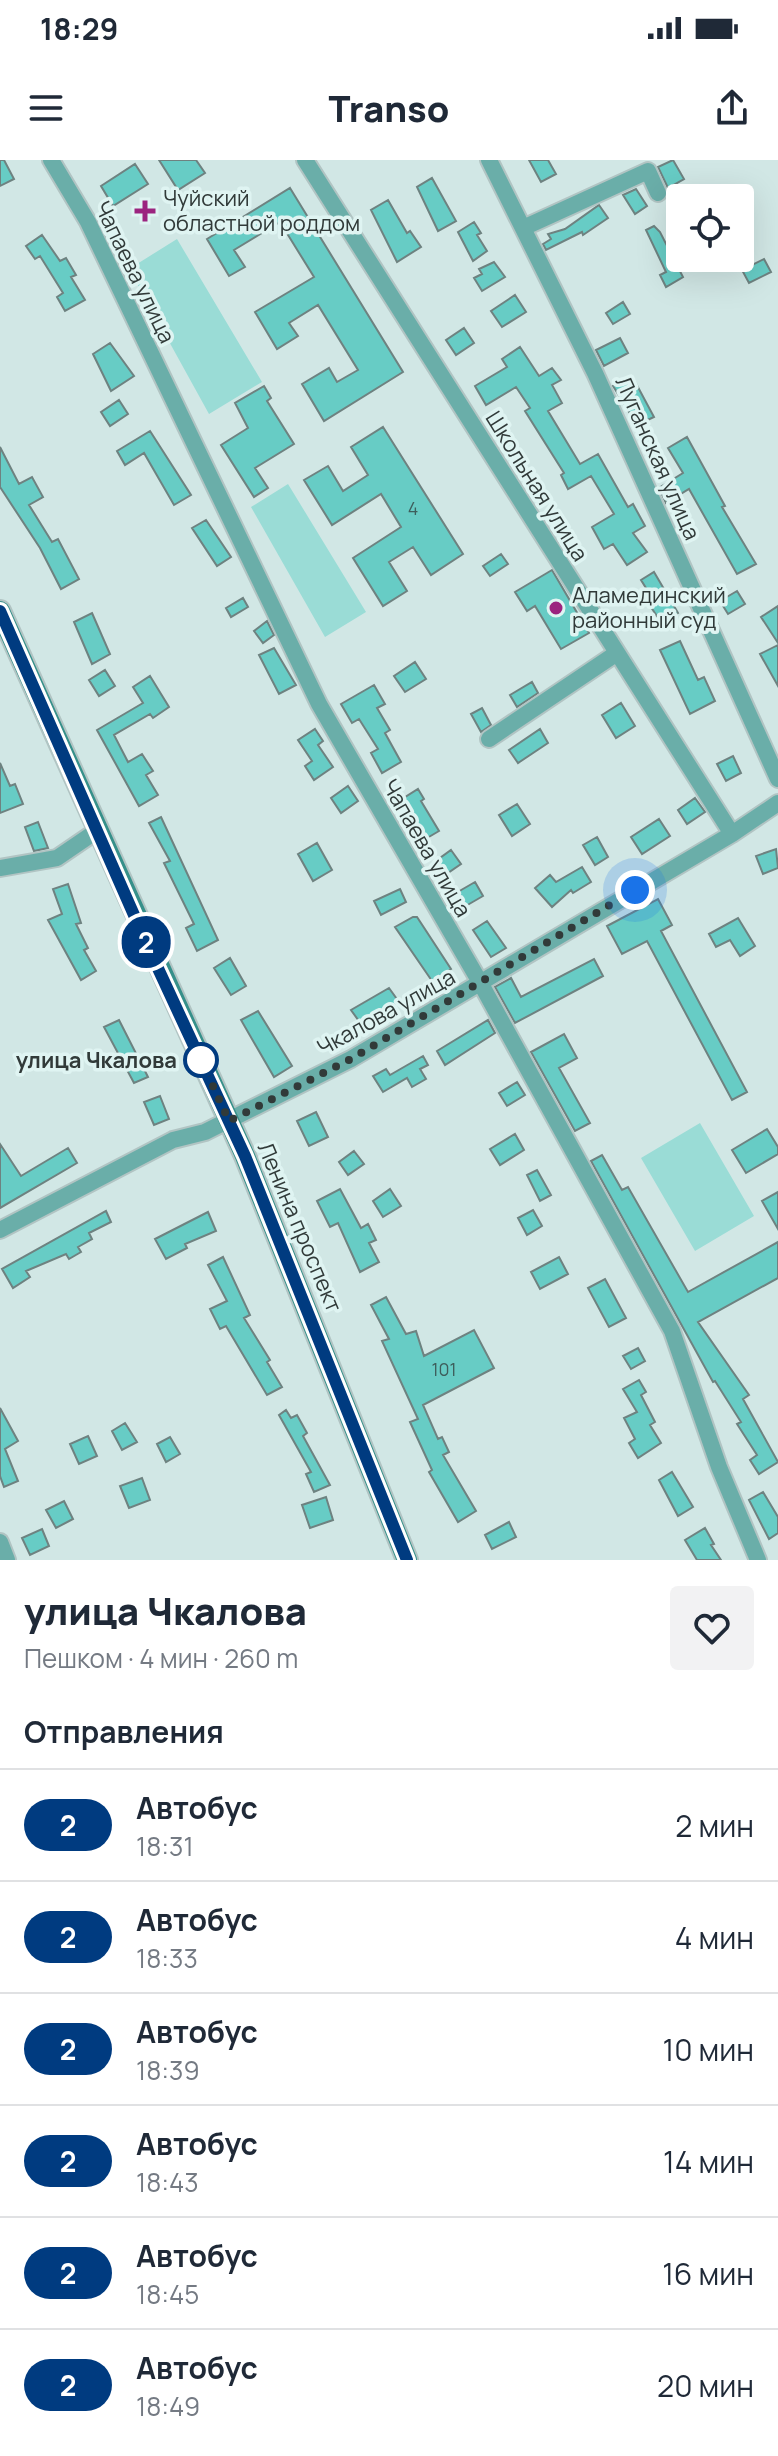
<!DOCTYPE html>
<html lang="ru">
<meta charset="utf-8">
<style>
:root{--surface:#fff;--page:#f2f2f3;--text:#1f2937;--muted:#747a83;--line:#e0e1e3}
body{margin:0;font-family:Manrope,sans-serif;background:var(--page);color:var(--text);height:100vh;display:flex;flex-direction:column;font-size:30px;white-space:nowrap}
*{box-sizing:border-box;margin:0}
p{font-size:26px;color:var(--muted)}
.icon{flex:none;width:44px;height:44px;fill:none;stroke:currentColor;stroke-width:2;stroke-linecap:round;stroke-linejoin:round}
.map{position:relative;height:1400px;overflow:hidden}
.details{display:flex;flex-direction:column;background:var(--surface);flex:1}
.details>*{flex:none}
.badge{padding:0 16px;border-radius:26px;font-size:28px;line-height:52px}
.buttons{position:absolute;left:666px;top:24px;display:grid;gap:16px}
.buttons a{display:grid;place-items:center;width:88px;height:88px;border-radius:8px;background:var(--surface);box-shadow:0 8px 32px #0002;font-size:40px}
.you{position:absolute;width:40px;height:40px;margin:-20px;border:6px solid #fff;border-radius:50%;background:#1a73e8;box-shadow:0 0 0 12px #1a73e833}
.map>.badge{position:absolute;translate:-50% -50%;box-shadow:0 0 0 4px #fff}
h2{padding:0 24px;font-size:30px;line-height:72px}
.round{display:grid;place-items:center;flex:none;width:84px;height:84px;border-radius:8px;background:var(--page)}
.summary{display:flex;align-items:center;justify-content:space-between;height:136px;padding:0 24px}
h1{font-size:38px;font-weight:800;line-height:60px}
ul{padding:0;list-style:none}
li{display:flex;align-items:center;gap:24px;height:112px;padding:0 24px;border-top:2px solid var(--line)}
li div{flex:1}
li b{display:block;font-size:30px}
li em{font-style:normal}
li .badge{min-width:88px;font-weight:700;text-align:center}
.status{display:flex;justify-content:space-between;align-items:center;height:56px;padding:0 40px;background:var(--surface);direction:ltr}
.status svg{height:22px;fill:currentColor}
header{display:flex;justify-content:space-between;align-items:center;height:104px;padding:0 24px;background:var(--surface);font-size:36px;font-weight:800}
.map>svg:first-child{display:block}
.green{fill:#9adcd6}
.building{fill:#67ccc5;stroke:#6e8280;stroke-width:2}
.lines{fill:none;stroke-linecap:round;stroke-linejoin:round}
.street-casing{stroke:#b1c4c3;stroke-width:20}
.secondary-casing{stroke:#b1c4c3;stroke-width:24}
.street{stroke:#6aaea9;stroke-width:16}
.secondary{stroke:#36908a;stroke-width:20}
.line-casing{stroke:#fff;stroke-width:18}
.line{stroke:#003b80;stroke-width:12}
.walk{stroke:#313a39;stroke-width:8;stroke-dasharray:0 14.4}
.poi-dot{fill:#9b247f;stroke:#dff4f2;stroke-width:3}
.stop-dot{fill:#fff;stroke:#003b80;stroke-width:4}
.labels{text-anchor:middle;stroke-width:7;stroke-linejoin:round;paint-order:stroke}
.number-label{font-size:18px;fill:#3e5e5c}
.poi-label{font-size:22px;fill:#313a39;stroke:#dff4f2;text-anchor:start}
.street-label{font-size:22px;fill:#313a39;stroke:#dff4f2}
.stop-label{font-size:22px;font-weight:bold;fill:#313a39;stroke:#dff4f2;text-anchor:end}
</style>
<div class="status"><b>18:29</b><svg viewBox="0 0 49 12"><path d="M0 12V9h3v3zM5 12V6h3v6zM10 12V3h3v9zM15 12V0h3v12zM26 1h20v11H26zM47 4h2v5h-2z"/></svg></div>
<header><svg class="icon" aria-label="menu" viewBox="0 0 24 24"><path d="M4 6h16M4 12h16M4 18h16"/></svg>Transo<svg class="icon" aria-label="share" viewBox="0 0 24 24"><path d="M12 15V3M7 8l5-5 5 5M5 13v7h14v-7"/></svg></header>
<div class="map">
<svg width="778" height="1400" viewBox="0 0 778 1400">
<rect width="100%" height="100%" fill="#d1e7e5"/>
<path class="green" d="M177,79L262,222L209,254L129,109Z
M288,324L366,452L325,477L251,347Z
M700,963L754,1056L695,1091L641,998Z"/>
<path class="building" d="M0,0H4L14,19L0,26Z
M159,0H196L205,13L178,30Z
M529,0H548L556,14L541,22Z
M673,0L684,19L668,28L658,7Z
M135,4L148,24L113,46L101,26Z
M432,18L456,61L438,71L417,27Z
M290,28L403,212L324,261L302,224L329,208L337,222L358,210L318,145L289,163L298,176L277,189L255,152L314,117L280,62L234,90L245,107L229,116L207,79Z
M636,29L647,46L635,54L623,35Z
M388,40L407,73L410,71L421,87L397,102L371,50Z
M599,45L608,58L583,75L582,72L546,90L543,84L551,79L548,74L565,69Z
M474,62L481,73L477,75L487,91L473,101L458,72Z
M654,66L660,72L683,117L666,127L660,115L666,112L646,70Z
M42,75L60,101L66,98L76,115L71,117L85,140L65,151L57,137L63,133L40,96L35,99L26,86Z
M764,99L771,112L749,123L742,110Z
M494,102L505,117L482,131L474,118L482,114L479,109Z
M515,135L526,152L502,167L491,151Z
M623,142L630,154L613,164L606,153Z
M464,168L474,183L456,195L446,180Z
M620,178L628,193L604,206L596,190Z
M110,183L134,216L111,231L93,194Z
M520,187L539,216L552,208L561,220L552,225L562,243L548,251L580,304L598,294L628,347L633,344L645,366L633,373L647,392L627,405L613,384L604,389L592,367L614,354L591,316L568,329L561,315L564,313L525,251L530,248L516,227L486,245L475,226L507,207L502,199Z
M632,216L654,257L637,265L613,226Z
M264,226L271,238L267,241L294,284L255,308L268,328L254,337L221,285L248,268L235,243Z
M119,240L128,254L110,266L101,252Z
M383,267L463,394L431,415L413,387L389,402L407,431L383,446L353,398L401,367L381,334L332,365L304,320L328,306L343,331L368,315L351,287Z
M150,271L191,335L174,345L144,293L125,305L117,291Z
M687,277L725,346L722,347L756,404L737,414L689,329L666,343L659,328L683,313L668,288Z
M0,287L19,324L32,317L43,337L29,345L52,382L58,379L79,419L61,429L40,388L0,327Z
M206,360L231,397L217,406L192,368Z
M501,394L508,404L490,416L483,406Z
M552,410L589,473L561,489L535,446L527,451L515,432Z
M654,412L678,453L662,464L651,447L656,444L641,420Z
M737,431L745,444L728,454L720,441Z
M243,438L248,447L231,457L226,448Z
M778,446V483L761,457Z
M92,453L110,494L92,504L74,462Z
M267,461L274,475L263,483L254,471Z
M680,481L698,520L704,517L715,541L690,554L660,490Z
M778,485V526L760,494Z
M274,488L296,525L279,534L259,495Z
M415,502L426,519L405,532L394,516Z
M105,510L115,526L99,536L89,520Z
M150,516L169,547L153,558L150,554L114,575L128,602L142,594L153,611L146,615L158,635L139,646L97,570L143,543L133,527Z
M532,522L538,533L517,547L510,535Z
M374,525L385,544L377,548L390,570L385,573L401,602L382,613L371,593L378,589L359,559L352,563L341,544Z
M621,543L635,566L616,578L602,555Z
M482,548L491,565L481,572L471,554Z
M315,569L323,581L318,585L333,607L314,620L305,606L312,601L298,580Z
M540,569L548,583L518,603L509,590Z
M733,596L741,613L726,621L717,604Z
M0,603L10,626L15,624L23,644L0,653Z
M348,626L358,641L341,653L331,638Z
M418,629L424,639L421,641L439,671L422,681L403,652L400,654L394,644Z
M695,638L705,652L687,664L678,650Z
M517,644L530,664L512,676L499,655Z
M161,657L218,780L197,791L186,768L194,764L164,703L170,701L149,663Z
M659,659L670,676L642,694L631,677Z
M38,662L48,688L34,691L25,667Z
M597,677L608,697L595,705L583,685Z
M317,683L332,710L313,721L298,694Z
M776,689L778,708L763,714L756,696Z
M451,690L461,704L442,717L433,703Z
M582,707L591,722L573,733L571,730L552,747L535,728L550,715L556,722Z
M475,722L483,736L464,747L456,733Z
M68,724L81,763L76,764L88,788L84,790L96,811L81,820L48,760L62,754L53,729Z
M400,729L406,742L381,755L374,741Z
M658,739L672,765L661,771L747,932L732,940L647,781L622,794L607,766Z
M413,757H417L451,809L432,821L395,767Z
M738,758L755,786L740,796L730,780L716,787L709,774Z
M487,761L506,788L491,797L473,770Z
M230,798L246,826L231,835L214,808Z
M594,799L603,816L515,863L495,827L511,818L521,837Z
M389,828L399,842L361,864L351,850Z
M258,851L292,906L274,917L241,860Z
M119,860L148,917L134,923L104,867Z
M488,860L495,873L445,905L437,891Z
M564,874L577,898L559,908L590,963L575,971L531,892Z
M423,896L428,905L420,909L426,919L412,927L407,918L383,932L373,916L386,909L390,915Z
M517,922L525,935L507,946L499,933Z
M160,936L169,959L154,965L144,942Z
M316,952L328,977L309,986L297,961Z
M767,969L778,987V994L746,1013L732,990Z
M515,974L524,990L500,1005L490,989Z
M0,984L21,1016L68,988L77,1003L0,1048Z
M354,991L364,1004L348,1015L339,1002Z
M602,995L622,1030L628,1027L688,1132L778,1082V1118L698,1162L749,1235L743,1239L778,1302L759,1314L750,1300L757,1295L737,1264L741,1262L715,1221L713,1222L591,1001Z
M537,1010L551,1035L540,1041L527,1015Z
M340,1029L361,1068L368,1064L376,1080L369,1083L379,1102L360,1112L338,1063L330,1067L317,1041Z
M390,1029L401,1046L383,1057L373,1041Z
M778,1032V1069L762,1041Z
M533,1050L542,1066L527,1075L518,1058Z
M106,1051L111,1062L89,1073L92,1079L78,1087L81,1092L69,1099L66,1094L26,1111L30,1117L13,1128L2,1109Z
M208,1052L216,1071L185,1084L187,1088L166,1099L155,1079Z
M223,1097L250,1155L244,1158L270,1200L267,1202L282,1227L267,1235L226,1166L220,1169L210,1149L227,1141L208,1105Z
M559,1097L568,1114L540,1129L531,1112Z
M605,1119L626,1158L609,1167L588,1128Z
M386,1137L406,1174L416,1171L424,1196L474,1170L494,1208L423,1245L438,1279L442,1277L449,1292L443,1295L476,1351L458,1362L429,1312L432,1310L410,1262L418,1259L382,1181L389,1179L371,1145Z
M638,1188L645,1201L631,1209L623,1196Z
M639,1220L646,1232L641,1235L655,1262L650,1265L661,1283L638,1298L629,1283L635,1279L624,1258L637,1252L623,1229Z
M0,1248L18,1281L5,1289L18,1321L4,1327L0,1316Z
M286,1250L291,1258L297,1255L307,1273L303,1276L330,1325L314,1332L306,1314L311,1312L279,1255Z
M125,1263L137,1282L122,1290L112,1271Z
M88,1276L97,1296L79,1304L70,1284Z
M170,1277L180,1294L166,1302L157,1284Z
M672,1312L693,1347L678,1356L659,1320Z
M142,1318L150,1340L129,1348L120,1326Z
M763,1332L778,1357V1373L769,1379L749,1340Z
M326,1337L333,1360L310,1368L302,1345Z
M64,1341L73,1359L56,1368L46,1350Z
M509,1362L516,1377L492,1389L485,1375Z
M705,1368L714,1384L711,1385L721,1400H697L685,1380Z
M42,1369L49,1386L30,1395L22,1378Z"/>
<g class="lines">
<g class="street-casing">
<path id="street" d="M51,0L88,62L319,544L481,824L672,1171L719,1307L758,1400
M305,0L732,674
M489,0L595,213L778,619
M523,68L648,11L658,33
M489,579L617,493
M0,708L57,698L98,670
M0,1070L173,980L205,972L351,899L732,674L778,643
M0,1382L7,1400"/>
</g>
<g class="secondary-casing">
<path id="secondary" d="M0,451L245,996L407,1400"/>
</g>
<use href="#street" class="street"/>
<use href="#secondary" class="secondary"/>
</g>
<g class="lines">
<g class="line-casing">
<path id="line" d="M0,451L149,789L245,996L407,1400"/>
</g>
<use href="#line" class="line"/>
<path class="walk" d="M201,900L229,961L351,899L635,730"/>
</g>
<g class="poi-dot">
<path d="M141 39h8v8h8v8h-8v8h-8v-8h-8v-8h8z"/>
<circle cx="556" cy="448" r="8"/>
</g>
<circle class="stop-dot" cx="201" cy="900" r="16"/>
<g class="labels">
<g class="number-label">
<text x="413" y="355">4</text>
<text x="444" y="1216">101</text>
</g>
<g class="poi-label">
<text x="163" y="46">Чуйский<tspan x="163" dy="25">областной роддом</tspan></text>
<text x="572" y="443">Аламединский<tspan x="572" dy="25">районный суд</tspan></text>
</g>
<g class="street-label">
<text transform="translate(135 112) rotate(64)" y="8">Чапаева улица</text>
<text transform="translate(658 298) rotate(66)" y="8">Луганская улица</text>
<text transform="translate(537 326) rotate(58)" y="8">Школьная улица</text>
<text transform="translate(427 688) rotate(60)" y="8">Чапаева улица</text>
<text transform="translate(386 852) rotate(-29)" y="8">Чкалова улица</text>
<text transform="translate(300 1067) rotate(67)" y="8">Ленина проспект</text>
</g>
<g class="stop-label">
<text x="177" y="908">улица Чкалова</text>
</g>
</g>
</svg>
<div class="buttons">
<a><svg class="icon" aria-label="locate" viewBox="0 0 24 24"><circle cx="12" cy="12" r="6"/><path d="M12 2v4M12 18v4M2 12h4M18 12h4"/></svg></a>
</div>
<div class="you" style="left:635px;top:730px"></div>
<b class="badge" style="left:146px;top:782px;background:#003b80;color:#fff">2</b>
</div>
<section class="details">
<div class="summary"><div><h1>улица Чкалова</h1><p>Пешком · 4 мин · 260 m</p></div><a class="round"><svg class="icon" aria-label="heart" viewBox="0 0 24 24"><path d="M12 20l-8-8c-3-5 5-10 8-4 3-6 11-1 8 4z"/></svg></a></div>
<h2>Отправления</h2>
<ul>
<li><span class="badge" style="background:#003b80;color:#fff">2</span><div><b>Автобус</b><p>18:31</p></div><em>2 мин</em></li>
<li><span class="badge" style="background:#003b80;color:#fff">2</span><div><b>Автобус</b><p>18:33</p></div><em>4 мин</em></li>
<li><span class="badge" style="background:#003b80;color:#fff">2</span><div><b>Автобус</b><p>18:39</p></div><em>10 мин</em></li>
<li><span class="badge" style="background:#003b80;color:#fff">2</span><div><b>Автобус</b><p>18:43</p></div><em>14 мин</em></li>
<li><span class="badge" style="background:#003b80;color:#fff">2</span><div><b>Автобус</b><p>18:45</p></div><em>16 мин</em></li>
<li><span class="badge" style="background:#003b80;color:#fff">2</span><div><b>Автобус</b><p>18:49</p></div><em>20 мин</em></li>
</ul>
</section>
